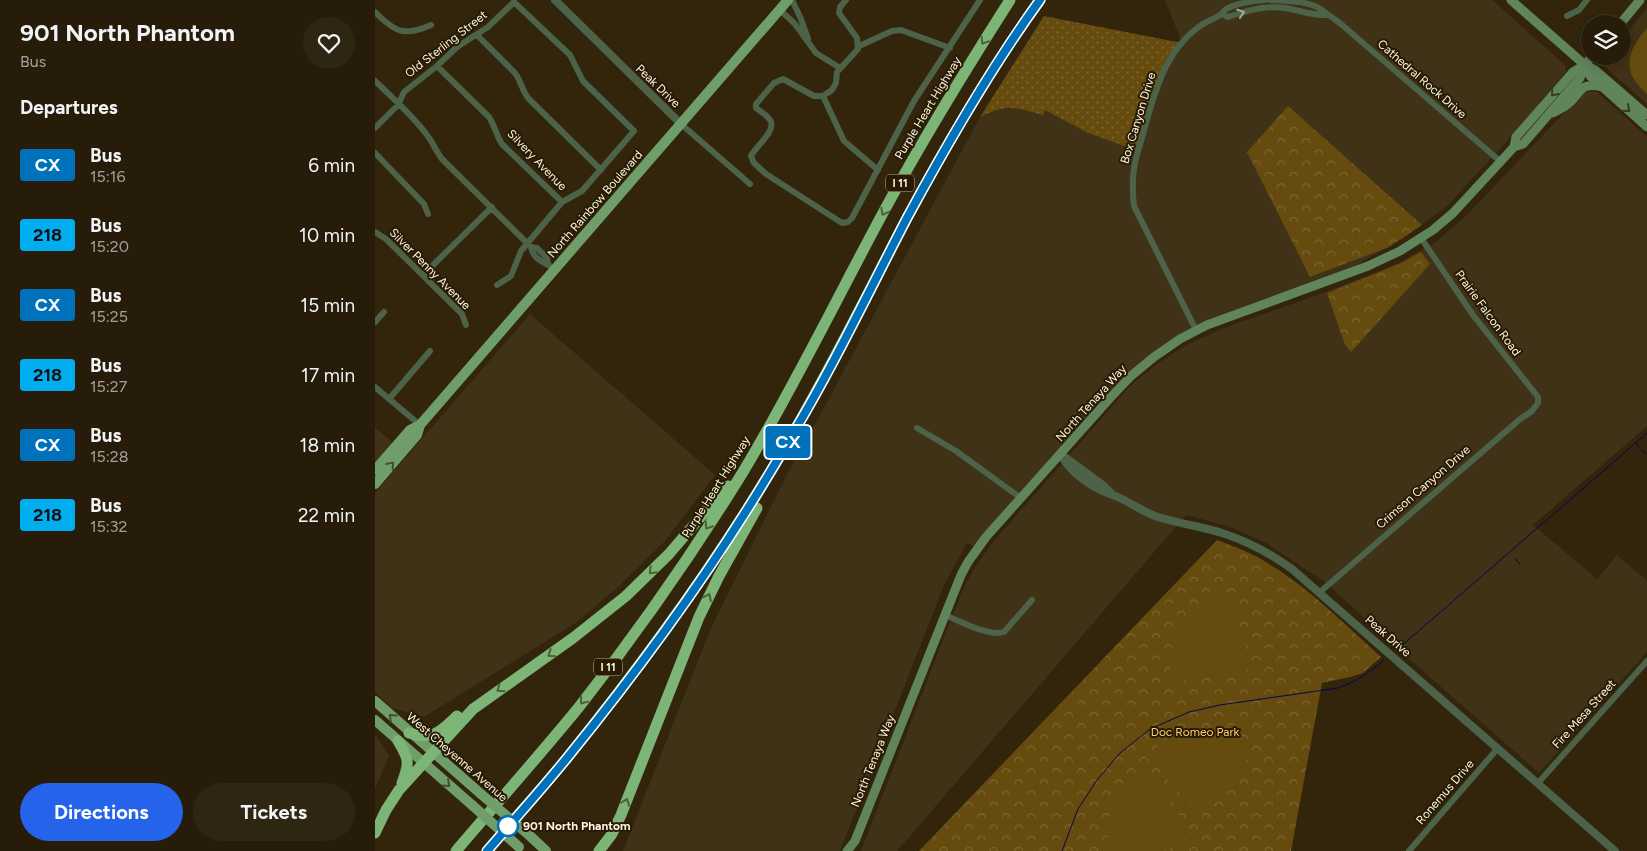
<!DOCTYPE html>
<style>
:root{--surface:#261c09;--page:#2e2512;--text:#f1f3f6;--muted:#a4a19c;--line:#423a2a;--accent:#2563eb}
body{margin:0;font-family:Figtree,sans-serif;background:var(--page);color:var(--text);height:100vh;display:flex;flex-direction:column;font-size:19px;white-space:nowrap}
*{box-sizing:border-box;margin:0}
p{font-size:16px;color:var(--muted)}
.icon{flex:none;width:28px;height:28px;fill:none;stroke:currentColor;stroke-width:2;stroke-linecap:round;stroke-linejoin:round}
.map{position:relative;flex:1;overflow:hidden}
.details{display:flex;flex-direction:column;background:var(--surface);width:375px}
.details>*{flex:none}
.badge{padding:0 10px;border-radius:4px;font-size:18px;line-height:32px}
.buttons{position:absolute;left:1206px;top:15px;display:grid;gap:10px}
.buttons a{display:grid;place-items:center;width:50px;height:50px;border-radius:50%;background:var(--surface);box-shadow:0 2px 12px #0003,0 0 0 1px var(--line);font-size:25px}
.map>.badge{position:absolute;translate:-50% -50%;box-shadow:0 0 0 2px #fff}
h2{padding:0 20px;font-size:19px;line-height:45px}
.round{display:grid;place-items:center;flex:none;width:52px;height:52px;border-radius:26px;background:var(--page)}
.summary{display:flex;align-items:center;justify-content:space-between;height:85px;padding:0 20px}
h1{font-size:24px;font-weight:700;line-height:38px}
.button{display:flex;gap:10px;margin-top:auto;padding:10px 20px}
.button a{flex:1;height:58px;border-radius:30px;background:var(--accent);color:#fff;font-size:20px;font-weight:700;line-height:58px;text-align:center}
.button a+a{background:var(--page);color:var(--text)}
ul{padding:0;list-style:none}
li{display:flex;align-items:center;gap:15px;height:70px;padding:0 20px}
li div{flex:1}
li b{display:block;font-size:19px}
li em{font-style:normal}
li .badge{min-width:55px;font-weight:700;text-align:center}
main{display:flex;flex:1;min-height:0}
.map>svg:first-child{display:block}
.built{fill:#403216}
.grass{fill:url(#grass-dots)}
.forest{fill:url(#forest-crowns)}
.pitch{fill:#664b0e}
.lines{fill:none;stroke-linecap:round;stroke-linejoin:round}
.stream{stroke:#00084b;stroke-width:1}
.minor{stroke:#4c634a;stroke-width:6}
.tertiary{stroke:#4c634a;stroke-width:8}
.secondary{stroke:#60845c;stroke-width:9}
.primary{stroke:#6f9e6a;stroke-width:10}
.motorway{stroke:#7cb576;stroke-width:11}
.primary-bridge{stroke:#6f9e6a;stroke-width:10}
.oneway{stroke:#a4ac98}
.oneway2{stroke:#4e6037}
.oneway3{stroke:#393a1e}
.oneway4{stroke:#444f2c}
.line-casing{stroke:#fff;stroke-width:11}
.line{stroke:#0072bc;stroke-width:8}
.stop-dot{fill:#fff;stroke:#0072bc;stroke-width:2.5}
.labels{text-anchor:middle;stroke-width:4;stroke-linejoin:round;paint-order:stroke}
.shield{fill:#281b03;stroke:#bcb3a1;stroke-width:1}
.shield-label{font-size:11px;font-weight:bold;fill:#fcf4e5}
.street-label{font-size:12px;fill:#fcf4e5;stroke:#281b03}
.park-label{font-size:12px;fill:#fccd72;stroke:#281b03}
.stop-label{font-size:12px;font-weight:bold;fill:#fcf4e5;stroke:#281b03;text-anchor:start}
</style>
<main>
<section class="details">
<div class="summary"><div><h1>901 North Phantom</h1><p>Bus</p></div><a class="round"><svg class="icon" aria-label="heart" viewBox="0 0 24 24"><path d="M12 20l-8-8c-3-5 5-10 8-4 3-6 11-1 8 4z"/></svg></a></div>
<h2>Departures</h2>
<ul>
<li><span class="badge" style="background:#0072bc;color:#fff">CX</span><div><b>Bus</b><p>15:16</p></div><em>6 min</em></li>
<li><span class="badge" style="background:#00adef;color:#111">218</span><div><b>Bus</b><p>15:20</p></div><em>10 min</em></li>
<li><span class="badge" style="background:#0072bc;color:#fff">CX</span><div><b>Bus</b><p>15:25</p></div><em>15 min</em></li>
<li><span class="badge" style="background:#00adef;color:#111">218</span><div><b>Bus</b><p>15:27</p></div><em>17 min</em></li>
<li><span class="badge" style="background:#0072bc;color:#fff">CX</span><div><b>Bus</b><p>15:28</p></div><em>18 min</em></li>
<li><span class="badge" style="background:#00adef;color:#111">218</span><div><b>Bus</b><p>15:32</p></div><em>22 min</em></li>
</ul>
<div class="button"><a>Directions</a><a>Tickets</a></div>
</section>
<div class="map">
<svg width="1272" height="851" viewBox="0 0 1272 851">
<defs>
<pattern id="grass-dots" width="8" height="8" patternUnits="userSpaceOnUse" patternTransform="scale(1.25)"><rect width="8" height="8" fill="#664b0e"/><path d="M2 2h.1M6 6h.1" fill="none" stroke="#7d6631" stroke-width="1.8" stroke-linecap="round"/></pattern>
<pattern id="forest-crowns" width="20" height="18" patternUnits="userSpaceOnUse" patternTransform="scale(1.25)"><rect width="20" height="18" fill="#664b0e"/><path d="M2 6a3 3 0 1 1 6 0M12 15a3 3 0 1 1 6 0" fill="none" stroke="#7d6631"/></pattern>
</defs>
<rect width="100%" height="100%" fill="#32250c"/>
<path class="built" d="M790,0H1117L1190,65L1191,71L1133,140L1073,205L1029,238L957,279L846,319L773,361L602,548L592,543L569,585L465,851H248L336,628L415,468L437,430L605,117L620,109L632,107H640L668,114L669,109L711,132L784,82L807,43Z
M1272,8V104L1227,64L1233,56H1248V38Z
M1215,91L1222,92L1272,137V426L1158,525L1222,579L1242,555L1272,581V652L1164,773L1032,657L950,582L891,543L853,526L811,515L522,851H486L573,627L590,585L600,567L618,542L755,386L782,364L809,346L849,328L951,292L1024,263L1061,242L1094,213L1205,96L1209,92Z
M155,314L340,475L289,542L244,586L202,622L49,717L17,708L0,692V493Z
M0,427L18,443L0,463Z
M0,734L14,756L0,789Z"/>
<path class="grass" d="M669,16L807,43L792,64L763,151L711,132L670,110L668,115C639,107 633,103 605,117Z"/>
<path class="forest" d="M913,106L1047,225L1014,247L935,277L872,152Z
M1046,252L1055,264L976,352L970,345L952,293L1024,264Z
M842,540C860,547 878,553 894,564C935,589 970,625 1006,657L988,673L975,677L947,683L916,851H544Z"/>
<path class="pitch" d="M1272,28V94C1246,71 1251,53 1272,28Z
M855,592L875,664L871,671L797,682C790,651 803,616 832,601C839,597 847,595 855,592Z
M825,732C848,733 858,739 878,752L829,810H820L772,755C791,738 799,735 825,732Z
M770,769L815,830L813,837L789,851H735C728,815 741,790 770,769Z"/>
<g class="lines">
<path class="stream" d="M1261,443L1265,448
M1266,450L1271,454
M1140,559L1145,564
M1024,648L1272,433
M687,851L703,809L722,780L745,753L775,729L814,712L845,705L963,688C981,682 994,673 1009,660"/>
<path class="minor" d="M417,0L426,19L433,39
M471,0L465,7L464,13L482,38L483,49L462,72L461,83L457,90L448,96H439L408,79L399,83L381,104V108C385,111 394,116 396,122C400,132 380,147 376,156L379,163L391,174L467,223L473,222L477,218L539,101L605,0
M895,0C911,1 933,0 947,10C953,15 960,19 966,24L1126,162
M405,10L420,24L441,53L465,68
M0,12C20,32 29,37 56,25
M847,14L853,17C871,11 890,5 910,8C924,10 938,16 952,15
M1192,16L1204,10L1212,0
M102,35L140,73C146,81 147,90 153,98L226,170
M484,46L517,31L526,30L575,48
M62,66L114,117C120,126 121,135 127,144L187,202
M0,81C18,98 38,116 52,135C58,143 61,151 67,159L156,247L162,248L172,258L173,264
M448,96L469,141L503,170
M306,124L375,184
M0,128L23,105L29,92L62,66L82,47L113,27L139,2L195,55L208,81L259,131L207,191L187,202L146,251L136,276L122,285
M0,153L49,204L53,214
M0,232L11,239L87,314L91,325
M156,247C158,258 166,261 175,266
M48,275L117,207
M0,322L9,312
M821,330L759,206C757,189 757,174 761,158C776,111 783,53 828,24C833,21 839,19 845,15C847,14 848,12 850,10C857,4 881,0 890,0
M0,387L45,425
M14,399L55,351
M542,428L581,451L646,498
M945,592L1144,420L1157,411L1163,403V397L1098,315L1046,238
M570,615C585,621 613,637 629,632L657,600
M1163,783L1272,661
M1034,851L1123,748"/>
<path class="tertiary" d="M180,0L306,124
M686,455C696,473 716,487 735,494C751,499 764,510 780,516C803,524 827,526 850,534C874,542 896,554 917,569L1240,851
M687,455L729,486L737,494"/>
<path class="secondary" d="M1136,0L1210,65L1220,70L1272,115
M1245,24L1265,0
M1210,65L1215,76L1272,127
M1178,113C1183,110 1188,108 1193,104C1206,93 1205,81 1227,87
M1139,147L1141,137L1198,72L1210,65
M472,851L480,841L586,575L593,562L611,537L736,397L756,376L779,357L805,339L832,325L993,266L1025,251L1058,230L1078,213L1139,147L1148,144L1205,78L1210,65L1217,56"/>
<path class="primary" d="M0,470L35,430L45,425
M0,484L42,435L45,425L413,0
M0,701L106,794
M0,720L97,805
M154,835L171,851"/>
<path class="motorway" d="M34,733C58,741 66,731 82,716
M23,741C34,759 35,763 27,783
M0,833L11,810L24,790L98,709L198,638L251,596L294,554L341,499L353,486
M81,851C122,803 164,756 204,707C263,632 318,553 368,472C419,387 462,298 509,211C548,139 591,69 635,0
M112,851C138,820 166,790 192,758C274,656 352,549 417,435C458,364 494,291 532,218C572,144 615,69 665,0
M224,851L237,834L246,815L324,617L344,576L382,508"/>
<path class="primary-bridge" d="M106,794L154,835
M97,805L144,847"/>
</g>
<defs><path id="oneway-chevron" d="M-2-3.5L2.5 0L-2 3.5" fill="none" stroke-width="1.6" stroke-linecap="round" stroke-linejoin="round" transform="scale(1.25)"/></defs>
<use class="oneway" href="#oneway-chevron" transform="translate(866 13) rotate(-18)"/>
<g class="oneway2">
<use href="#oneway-chevron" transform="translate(609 41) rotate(122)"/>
<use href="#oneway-chevron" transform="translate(509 212) rotate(118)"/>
<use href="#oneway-chevron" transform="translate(333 526) rotate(123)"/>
<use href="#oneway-chevron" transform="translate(277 571) rotate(135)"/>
<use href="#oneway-chevron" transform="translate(333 597) rotate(-64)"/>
<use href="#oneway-chevron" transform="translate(176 654) rotate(145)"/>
<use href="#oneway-chevron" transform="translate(125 689) rotate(145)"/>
<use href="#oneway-chevron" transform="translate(208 701) rotate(127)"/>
<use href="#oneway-chevron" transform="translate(251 802) rotate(-69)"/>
</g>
<g class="oneway3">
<use href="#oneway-chevron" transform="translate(1179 93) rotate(131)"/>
<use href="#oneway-chevron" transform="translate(1252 109) rotate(41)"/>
</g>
<g class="oneway4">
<use href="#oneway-chevron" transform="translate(16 465) rotate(-49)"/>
<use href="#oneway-chevron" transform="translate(17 717) rotate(-138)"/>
<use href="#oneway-chevron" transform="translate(72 784) rotate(42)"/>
</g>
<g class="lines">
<g class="line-casing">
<path id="line" d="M112,851C139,820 166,790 192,758C275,656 352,549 417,435C459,365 494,291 532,218C572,144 615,69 665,0"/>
</g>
<use href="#line" class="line"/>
</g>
<circle class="stop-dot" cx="133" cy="826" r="10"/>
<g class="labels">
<g class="shield">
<rect x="511" y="174.5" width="28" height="17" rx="4"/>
<rect x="219" y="658.5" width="28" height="17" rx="4"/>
</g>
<g class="shield-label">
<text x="525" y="187">I 11</text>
<text x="233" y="671">I 11</text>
</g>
<g class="street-label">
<text transform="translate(71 44) rotate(-38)" y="4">Old Sterling Street</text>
<text transform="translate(1047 79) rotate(41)" y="4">Cathedral Rock Drive</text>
<text transform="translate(283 86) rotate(44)" y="4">Peak Drive</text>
<text transform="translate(553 108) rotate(-59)" y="4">Purple Heart Highway</text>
<text transform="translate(763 118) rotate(-73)" y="4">Box Canyon Drive</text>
<text transform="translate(162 160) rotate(46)" y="4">Silvery Avenue</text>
<text transform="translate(220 204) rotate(-49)" y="4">North Rainbow Boulevard</text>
<text transform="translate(55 269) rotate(45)" y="4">Silver Penny Avenue</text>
<text transform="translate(1113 313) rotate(54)" y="4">Prairie Falcon Road</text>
<text transform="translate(716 403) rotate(-48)" y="4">North Tenaya Way</text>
<text transform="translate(341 487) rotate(-58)" y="4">Purple Heart Highway</text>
<text transform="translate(1048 487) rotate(-41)" y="4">Crimson Canyon Drive</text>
<text transform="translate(1013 636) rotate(41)" y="4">Peak Drive</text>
<text transform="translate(1209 714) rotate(-48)" y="4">Fire Mesa Street</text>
<text transform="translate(82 757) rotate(41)" y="4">West Cheyenne Avenue</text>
<text transform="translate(498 761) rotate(-68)" y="4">North Tenaya Way</text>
<text transform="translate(1070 792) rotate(-49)" y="4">Ronemus Drive</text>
</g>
<g class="park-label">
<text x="820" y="736">Doc Romeo Park</text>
</g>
<g class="stop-label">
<text x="148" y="830">901 North Phantom</text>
</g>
</g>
</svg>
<div class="buttons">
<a><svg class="icon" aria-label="layers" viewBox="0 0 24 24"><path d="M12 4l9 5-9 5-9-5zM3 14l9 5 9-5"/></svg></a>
</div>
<b class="badge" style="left:413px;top:442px;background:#0072bc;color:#fff">CX</b>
</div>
</main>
